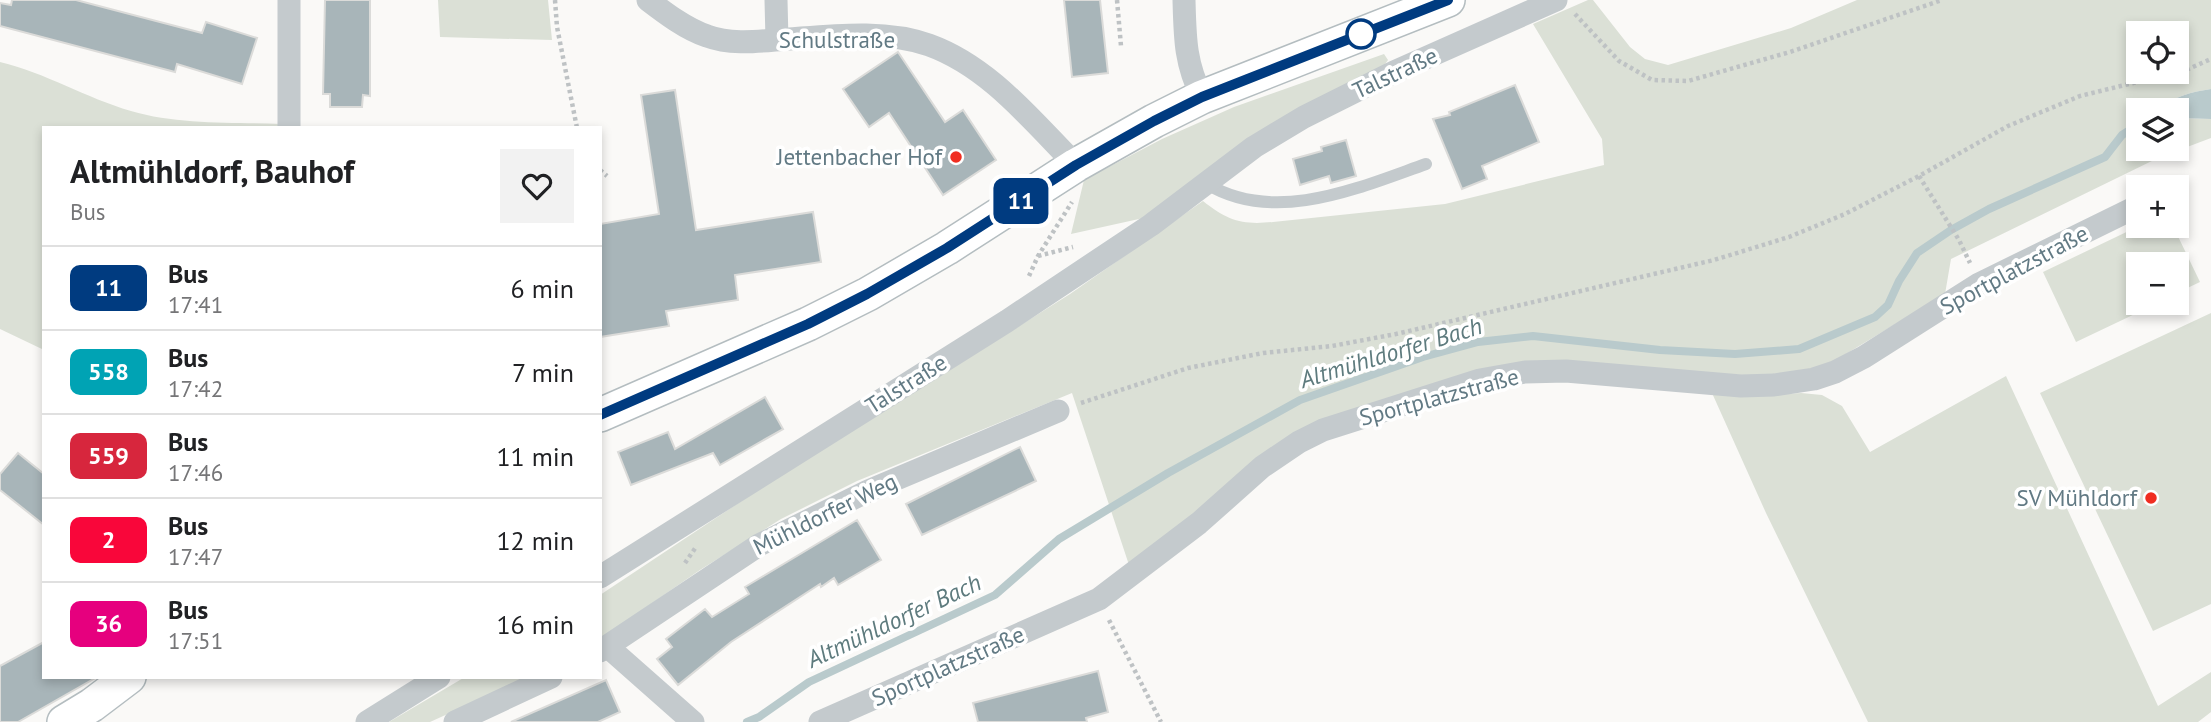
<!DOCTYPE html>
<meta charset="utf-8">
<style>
:root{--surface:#fff;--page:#f2f2f2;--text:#202124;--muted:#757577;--line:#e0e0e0}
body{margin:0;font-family:"PT Sans",sans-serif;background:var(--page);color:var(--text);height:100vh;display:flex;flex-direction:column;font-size:26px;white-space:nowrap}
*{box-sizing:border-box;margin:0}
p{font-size:23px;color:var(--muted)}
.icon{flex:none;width:38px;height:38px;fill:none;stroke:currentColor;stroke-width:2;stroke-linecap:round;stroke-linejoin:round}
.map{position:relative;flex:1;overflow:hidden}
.details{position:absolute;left:42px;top:126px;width:560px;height:553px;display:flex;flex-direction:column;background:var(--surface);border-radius:0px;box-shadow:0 4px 10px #0003}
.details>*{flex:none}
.badge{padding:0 14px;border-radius:10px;font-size:24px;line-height:46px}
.controls{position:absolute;left:2126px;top:21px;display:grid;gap:14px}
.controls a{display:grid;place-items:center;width:63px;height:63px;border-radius:0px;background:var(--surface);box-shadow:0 4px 10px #0003;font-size:35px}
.map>.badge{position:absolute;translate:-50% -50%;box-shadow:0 0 0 4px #fff}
.round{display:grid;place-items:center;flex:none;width:74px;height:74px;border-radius:0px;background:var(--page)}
.summary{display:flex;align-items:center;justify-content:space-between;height:119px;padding:0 28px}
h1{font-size:33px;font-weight:700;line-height:52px}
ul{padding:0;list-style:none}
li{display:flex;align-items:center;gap:21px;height:84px;padding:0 28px;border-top:2px solid var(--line)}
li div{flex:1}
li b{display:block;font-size:26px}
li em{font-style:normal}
li .badge{min-width:77px;font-weight:700;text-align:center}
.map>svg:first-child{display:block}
.green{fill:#dbe0d6;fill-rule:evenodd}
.water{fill:#b9cacc}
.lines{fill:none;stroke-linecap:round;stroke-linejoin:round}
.stream{stroke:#b9cacc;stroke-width:8}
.building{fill:#a8b5b9;stroke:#dbdbd9;stroke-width:2}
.secondary-casing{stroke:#b4bdc0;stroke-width:36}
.path{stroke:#bec2c4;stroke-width:4.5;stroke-dasharray:3.5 3.5;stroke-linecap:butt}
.lane{stroke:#c4cacd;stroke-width:12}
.street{stroke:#c4cacd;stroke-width:23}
.secondary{stroke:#fff;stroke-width:33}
.line-casing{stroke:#fff;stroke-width:16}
.line{stroke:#003b80;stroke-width:10}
.stop-dot{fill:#fff;stroke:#003b80;stroke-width:3.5}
.poi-dot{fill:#f02d21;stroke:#fff;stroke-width:2.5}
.labels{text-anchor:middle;stroke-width:7;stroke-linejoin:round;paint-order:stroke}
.street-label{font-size:23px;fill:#627a84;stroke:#fff}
.poi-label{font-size:23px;fill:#627a84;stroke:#fff;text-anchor:end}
.water-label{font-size:24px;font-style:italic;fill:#5e7b7e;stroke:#fff}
</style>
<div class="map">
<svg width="2211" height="722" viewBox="0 0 2211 722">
<rect width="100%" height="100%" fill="#faf9f7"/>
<path class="green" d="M438,0H548L552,40L440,37Z
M1588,0H1593L1630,47L1645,59L1668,65L1791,28L1857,0H2211V89C2192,92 2173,96 2159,110H2138V149H2177V118L2211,119V138L2158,158L1951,259L1945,294L1826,366L1784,378L1570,363L1375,403L1130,568L1072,393L857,481L781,519L700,570L600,639V595L749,496L1070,294L1203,201C1228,221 1242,225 1273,222L1445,204L1604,165L1602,139L1533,24ZM2138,33H2177V72H2138Z
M1384,54L1388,60L1381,70L1148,217L1071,234L1084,180L1162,139L1234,107Z
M0,62C46,73 86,98 131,111C178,125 232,122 281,124V128H44V350L0,329Z
M2139,226H2173L2200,282L2177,293V264H2138V303H2158L2076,342L2043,272Z
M2211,313V604L2153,631L2040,393Z
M2006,376L2158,706L2211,672V712L2198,722H1868L1766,513L1712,393L1752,396L1801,393L1822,395L1842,406L1870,452Z
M465,677H529L430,722H389Z"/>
<path class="water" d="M2211,89V119L2177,118V110H2159C2173,96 2192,92 2211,89Z"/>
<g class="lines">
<path class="stream" d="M747,722L759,717L809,682L995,595L1059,539L1168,473L1300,400L1423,357L1478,342L1533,336L1660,350L1735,354L1799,349L1875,317L1888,305L1899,281L1917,253L1951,230L1989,209L2105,157L2122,135L2138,125"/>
</g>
<path class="building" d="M12,0H76L202,33L206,22L257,38L242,84L177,64L175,72L0,26V3L11,5Z
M325,0H370V96L363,95L362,107H330V94H323Z
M1064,0H1100L1108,73L1072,77Z
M898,52L945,122L963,110L996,160L943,195L889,113L869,127L843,89Z
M1515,85L1539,142L1482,166L1487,179L1462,189L1433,119L1450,115L1449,112Z
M675,90L696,230L813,212L821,262L735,275L738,300L666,311L669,326L600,337V224L659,214L641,95Z
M1346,140L1356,176L1331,183L1329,176L1300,185L1293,159L1322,151L1321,147Z
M765,397L783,429L720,465L713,453L631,485L618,452L668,432L675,449Z
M1020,447L1036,481L922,535L906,504Z
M18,453L44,474V525L0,490V474Z
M857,520L881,560L838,585L834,578L821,587L820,584L731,642L678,685L657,659L672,647L666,639L705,609L712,617L749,594L745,587Z
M44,642V677H97L18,722H0V666Z
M1098,671L1108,712L1086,718L1087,722H978L973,703Z
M606,680L620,712L598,722H511Z"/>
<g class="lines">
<g class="secondary-casing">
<path id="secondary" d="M600,415L808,324L868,294L947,248L1076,165L1154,121L1202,97L1448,0
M64,722L92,705L129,677"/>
</g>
<path class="path" d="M555,0L557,27L577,128
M1117,0L1121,46
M1575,14L1619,61L1652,80L1688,81L1790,52L1942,0
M600,170L607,176
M1919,176L1959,240L1970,263
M1038,256L1073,247
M1029,276L1038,256L1072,202
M1081,403L1188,368L1263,353L1332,346L1396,334L1714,260L1789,237L1845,214L1919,176L2008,126L2080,96L2186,70L2211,59
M685,563L696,547
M1109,620L1161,722"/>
<path class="lane" d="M1207,184C1275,225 1358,188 1426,164"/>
<path class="street" d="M648,0C665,13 686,29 707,36C728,44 753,42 775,40C824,37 881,28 929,45C990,67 1032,121 1076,165
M776,0L777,40
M1184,0C1185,38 1185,63 1202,97
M289,128V0
M600,577L1007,321L1151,225L1254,147L1304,117L1394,72L1556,0
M608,647L693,722
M600,651L759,545L868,491L1058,411
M367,722L439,677
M455,722L551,677
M820,722L1099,599L1199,523L1262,467L1299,442L1323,430L1480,380L1525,372L1566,371L1741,386L1774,385L1814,379L1835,372L1864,357L1979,284L2138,206"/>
<use href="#secondary" class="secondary"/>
</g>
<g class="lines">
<g class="line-casing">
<path id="line" d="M600,415L808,324L867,294L947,248L1076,165L1154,121L1202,97L1448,0"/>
</g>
<use href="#line" class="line"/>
</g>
<circle class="stop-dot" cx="1361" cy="34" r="14"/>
<g class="poi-dot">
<circle cx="956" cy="157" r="7"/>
<circle cx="2151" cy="498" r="7"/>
</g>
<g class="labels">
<g class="street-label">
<text x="837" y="48">Schulstraße</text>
<text transform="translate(1395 73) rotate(-25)" y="8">Talstraße</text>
<text transform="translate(2014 270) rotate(-28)" y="8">Sportplatzstraße</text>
<text transform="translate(906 384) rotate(-32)" y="8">Talstraße</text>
<text transform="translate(1439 397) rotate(-15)" y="8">Sportplatzstraße</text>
<text transform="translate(825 514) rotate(-26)" y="8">Mühldorfer Weg</text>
<text transform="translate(948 666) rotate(-24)" y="8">Sportplatzstraße</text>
</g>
<g class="poi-label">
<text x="942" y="165">Jettenbacher Hof</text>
<text x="2137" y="506">SV Mühldorf</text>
</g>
<g class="water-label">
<text transform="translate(1391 353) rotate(-17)" y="8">Altmühldorfer Bach</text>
<text transform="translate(894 621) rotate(-25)" y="8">Altmühldorfer Bach</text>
</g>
</g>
</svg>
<div class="controls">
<a><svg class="icon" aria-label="locate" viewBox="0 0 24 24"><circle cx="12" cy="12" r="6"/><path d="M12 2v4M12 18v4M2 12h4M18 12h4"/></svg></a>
<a><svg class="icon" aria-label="layers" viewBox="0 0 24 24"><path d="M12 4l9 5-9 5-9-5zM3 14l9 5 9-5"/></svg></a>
<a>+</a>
<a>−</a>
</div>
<b class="badge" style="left:1021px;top:201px;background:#003b80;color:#fff">11</b>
<section class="details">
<div class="summary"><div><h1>Altmühldorf, Bauhof</h1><p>Bus</p></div><a class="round"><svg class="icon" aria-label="heart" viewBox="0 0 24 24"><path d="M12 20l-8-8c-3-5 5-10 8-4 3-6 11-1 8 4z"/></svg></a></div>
<ul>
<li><span class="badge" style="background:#003b80;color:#fff">11</span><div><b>Bus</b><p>17:41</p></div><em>6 min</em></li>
<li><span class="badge" style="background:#00a3b4;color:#fff">558</span><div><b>Bus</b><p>17:42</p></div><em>7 min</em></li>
<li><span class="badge" style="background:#d7263d;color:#fff">559</span><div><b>Bus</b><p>17:46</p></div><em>11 min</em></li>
<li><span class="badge" style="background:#f9063a;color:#fff">2</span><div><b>Bus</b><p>17:47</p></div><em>12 min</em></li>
<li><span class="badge" style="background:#e6007e;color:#fff">36</span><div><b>Bus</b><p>17:51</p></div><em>16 min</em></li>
</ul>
</section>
</div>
